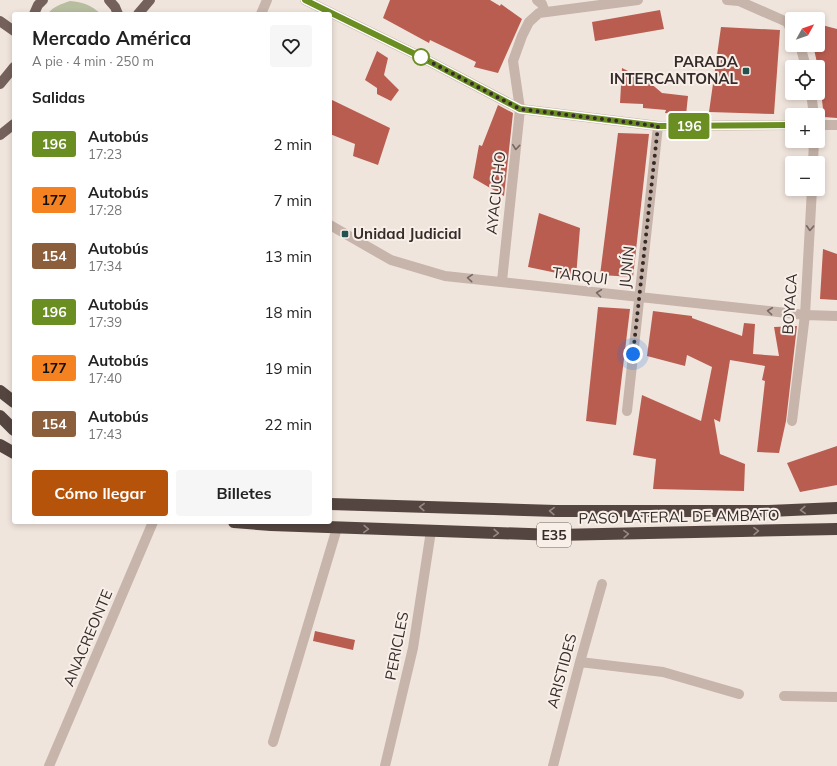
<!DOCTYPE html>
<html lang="es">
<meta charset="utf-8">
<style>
:root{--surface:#fff;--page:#f6f6f6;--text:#222;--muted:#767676;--accent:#b45309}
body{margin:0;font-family:Mulish,sans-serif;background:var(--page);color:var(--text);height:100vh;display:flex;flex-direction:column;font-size:15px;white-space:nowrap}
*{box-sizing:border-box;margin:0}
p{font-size:13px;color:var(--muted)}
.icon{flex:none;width:22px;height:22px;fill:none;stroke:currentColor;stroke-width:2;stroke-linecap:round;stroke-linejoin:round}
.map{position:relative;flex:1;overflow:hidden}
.sheet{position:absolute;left:12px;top:12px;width:320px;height:512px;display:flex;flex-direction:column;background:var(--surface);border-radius:4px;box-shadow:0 2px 6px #0003}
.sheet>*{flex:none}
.badge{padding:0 8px;border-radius:3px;font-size:14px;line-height:26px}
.needle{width:26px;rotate:50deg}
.fabs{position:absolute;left:785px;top:12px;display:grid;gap:8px}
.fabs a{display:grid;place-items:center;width:40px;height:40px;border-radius:4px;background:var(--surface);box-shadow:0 2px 6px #0003;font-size:20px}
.you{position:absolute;width:20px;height:20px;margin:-10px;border:3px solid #fff;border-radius:50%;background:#1a73e8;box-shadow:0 0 0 6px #1a73e833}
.map>.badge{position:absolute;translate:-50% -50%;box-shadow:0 0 0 2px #fff}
h2{padding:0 20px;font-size:15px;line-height:36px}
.round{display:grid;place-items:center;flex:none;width:42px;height:42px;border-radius:4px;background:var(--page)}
.summary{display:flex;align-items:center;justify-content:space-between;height:68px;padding:0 20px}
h1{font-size:19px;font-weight:700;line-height:30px}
.cta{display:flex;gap:8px;margin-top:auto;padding:8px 20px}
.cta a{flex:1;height:46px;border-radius:4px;background:var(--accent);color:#fff;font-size:16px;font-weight:700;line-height:46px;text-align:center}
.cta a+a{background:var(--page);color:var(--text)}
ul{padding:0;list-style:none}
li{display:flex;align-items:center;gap:12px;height:56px;padding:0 20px}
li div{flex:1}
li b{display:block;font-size:15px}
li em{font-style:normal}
li .badge{min-width:44px;font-weight:700;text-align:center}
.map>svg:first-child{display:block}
.green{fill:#b7bd9f}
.building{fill:#ba5d51}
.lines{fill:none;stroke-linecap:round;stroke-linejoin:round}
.minor{stroke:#c7b4aa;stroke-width:10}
.major{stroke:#75615c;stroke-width:10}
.highway{stroke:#554541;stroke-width:12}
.oneway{stroke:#776963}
.oneway2{stroke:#968984}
.line-casing{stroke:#fff;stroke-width:9}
.line{stroke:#6b8e23;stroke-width:6}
.walk{stroke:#352b29;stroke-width:4;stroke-dasharray:0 7.2}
.stop-dot{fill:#fff;stroke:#6b8e23;stroke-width:2}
.poi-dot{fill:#23534f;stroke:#f8efe9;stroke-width:1.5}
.labels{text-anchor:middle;stroke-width:4;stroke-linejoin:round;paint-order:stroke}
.shield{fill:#f8efe9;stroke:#706663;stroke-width:1}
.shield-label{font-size:14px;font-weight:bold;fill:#352b29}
.poi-label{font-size:15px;font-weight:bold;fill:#352b29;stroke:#f8efe9;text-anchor:end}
.street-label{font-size:15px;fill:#352b29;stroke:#f8efe9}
</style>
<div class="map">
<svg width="837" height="766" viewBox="0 0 837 766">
<rect width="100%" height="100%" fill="#f0e5dd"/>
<path class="green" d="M70,1C83,2 91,5 101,14H48C53,6 62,4 70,1Z"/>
<path class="building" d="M390,0H490L500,6L501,4L522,19L498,73L474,67L476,62L430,40L429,43L383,18Z
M660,10L664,29L595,41L592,22Z
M818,24L837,29V118L824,117L818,67L813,45H818Z
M721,27L780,30L774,114L709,112Z
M377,51L388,58L384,75L399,90L391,101L377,94V88L365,80Z
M622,68L648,81L662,93L688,96L686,115L665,113L666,110L643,108V104L620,103Z
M330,99L390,128L378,165L353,156L355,144L330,134Z
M498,105L513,113L504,196L473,178L479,145L482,146Z
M618,133L649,134L633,277L600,275Z
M539,213L580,228L576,277L528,267Z
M823,249L837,254V300L820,299Z
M598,307L630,309L616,425L586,421Z
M653,311L692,316V318L742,336L744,323L755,324L753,354L779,356L774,327L797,326L786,421L779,453L757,452L765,381L762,380L765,366L730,360L720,422L714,419L720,454L745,464L744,491L653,489L656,459L633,455L642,395L701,421L712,367L687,355L685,366L647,356Z
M837,446V485L800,492L787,463Z
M315,631L355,640L353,650L313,641Z"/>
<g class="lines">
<path class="minor" d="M305,0L421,57L520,109L658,126L792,125
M537,0L542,4L545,12
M727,0L739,1L787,22L792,31
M261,14L267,0
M800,45L806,67
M811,93L814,115
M818,125H837
M813,163L814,141
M330,225L391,260L445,276L805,315L837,316
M502,281L520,109L513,61L522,36L529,22L539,13L638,0
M627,411L658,126
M792,421L805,315L812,189
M580,662L663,672L739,694
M784,696L837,697
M273,742L337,528
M49,766L153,522
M385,766L413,648L431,531
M553,766L580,662L602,584"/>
<path class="major" d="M109,0L115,7L118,14
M34,14L38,5L43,0
M138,14L150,0
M0,21L14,31
M0,84L14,67
M0,135L14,124"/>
<path class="highway" d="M0,391L14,402
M0,416L14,430
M0,445L14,453
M330,504L556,511H769L837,508
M234,522L271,525L556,535L837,529"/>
</g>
<defs><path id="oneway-chevron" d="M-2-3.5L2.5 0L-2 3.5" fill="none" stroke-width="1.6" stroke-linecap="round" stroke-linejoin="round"/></defs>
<g class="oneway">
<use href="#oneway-chevron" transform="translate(516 147) rotate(96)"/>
<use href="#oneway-chevron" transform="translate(810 228) rotate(93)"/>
<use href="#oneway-chevron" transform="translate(470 278) rotate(-175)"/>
<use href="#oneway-chevron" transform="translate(599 293) rotate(-173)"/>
<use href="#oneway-chevron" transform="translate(770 311) rotate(-174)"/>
</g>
<g class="oneway2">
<use href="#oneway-chevron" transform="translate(422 507) rotate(-178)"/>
<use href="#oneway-chevron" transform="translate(803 510) rotate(178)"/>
<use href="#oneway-chevron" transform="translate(552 511) rotate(-178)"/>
<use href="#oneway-chevron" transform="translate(366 529) rotate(2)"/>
<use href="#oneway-chevron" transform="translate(756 531) rotate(-1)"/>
<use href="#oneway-chevron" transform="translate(496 533) rotate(2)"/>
<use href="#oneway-chevron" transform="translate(626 534) rotate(-1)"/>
</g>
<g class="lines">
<g class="line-casing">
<path id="line" d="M305,0L421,57L520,109L658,126L792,125"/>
</g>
<use href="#line" class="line"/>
<path class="walk" d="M421,57L520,109L658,126L633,354"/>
</g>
<circle class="stop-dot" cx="421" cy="57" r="8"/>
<g class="poi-dot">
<rect x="742" y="67" width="8" height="8" rx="2"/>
<rect x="341" y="230" width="8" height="8" rx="2"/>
</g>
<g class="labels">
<rect class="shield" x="537" y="523" width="34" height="24" rx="3"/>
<g class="shield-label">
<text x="554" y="540">E35</text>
</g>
<g class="poi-label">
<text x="738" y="67">PARADA<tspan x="738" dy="17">INTERCANTONAL</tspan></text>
<text x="353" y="239" text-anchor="start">Unidad Judicial</text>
</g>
<g class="street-label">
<text transform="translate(496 193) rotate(-84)" y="5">AYACUCHO</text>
<text transform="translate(627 267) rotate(-84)" y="5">JUNÍN</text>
<text transform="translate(580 276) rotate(7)" y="5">TARQUI</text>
<text transform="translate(790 304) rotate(-86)" y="5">BOYACA</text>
<text transform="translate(679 517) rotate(-1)" y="5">PASO LATERAL DE AMBATO</text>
<text transform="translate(88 638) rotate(-67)" y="5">ANACREONTE</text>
<text transform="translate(397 646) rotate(-79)" y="5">PERICLES</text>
<text transform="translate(562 671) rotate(-75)" y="5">ARISTIDES</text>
</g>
</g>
</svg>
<div class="fabs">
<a><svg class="needle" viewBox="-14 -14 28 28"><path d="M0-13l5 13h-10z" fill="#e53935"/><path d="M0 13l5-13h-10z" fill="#767676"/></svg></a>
<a><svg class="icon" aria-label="locate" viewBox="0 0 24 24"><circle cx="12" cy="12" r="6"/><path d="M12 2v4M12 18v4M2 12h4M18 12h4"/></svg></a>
<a>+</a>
<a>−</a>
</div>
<div class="you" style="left:633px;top:354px"></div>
<b class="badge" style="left:689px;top:126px;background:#6b8e23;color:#fff">196</b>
<section class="sheet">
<div class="summary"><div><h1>Mercado América</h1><p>A pie · 4 min · 250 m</p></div><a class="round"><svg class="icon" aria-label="heart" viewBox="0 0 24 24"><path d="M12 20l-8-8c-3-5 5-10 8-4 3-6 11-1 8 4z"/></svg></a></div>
<h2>Salidas</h2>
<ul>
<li><span class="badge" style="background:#6b8e23;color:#fff">196</span><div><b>Autobús</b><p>17:23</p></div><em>2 min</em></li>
<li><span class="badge" style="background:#f58220;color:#111">177</span><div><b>Autobús</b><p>17:28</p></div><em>7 min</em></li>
<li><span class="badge" style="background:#8b5e3c;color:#fff">154</span><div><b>Autobús</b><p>17:34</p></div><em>13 min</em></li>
<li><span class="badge" style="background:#6b8e23;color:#fff">196</span><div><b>Autobús</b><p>17:39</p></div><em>18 min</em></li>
<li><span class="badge" style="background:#f58220;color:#111">177</span><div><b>Autobús</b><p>17:40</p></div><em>19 min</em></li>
<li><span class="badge" style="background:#8b5e3c;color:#fff">154</span><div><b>Autobús</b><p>17:43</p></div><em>22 min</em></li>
</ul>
<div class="cta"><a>Cómo llegar</a><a>Billetes</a></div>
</section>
</div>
